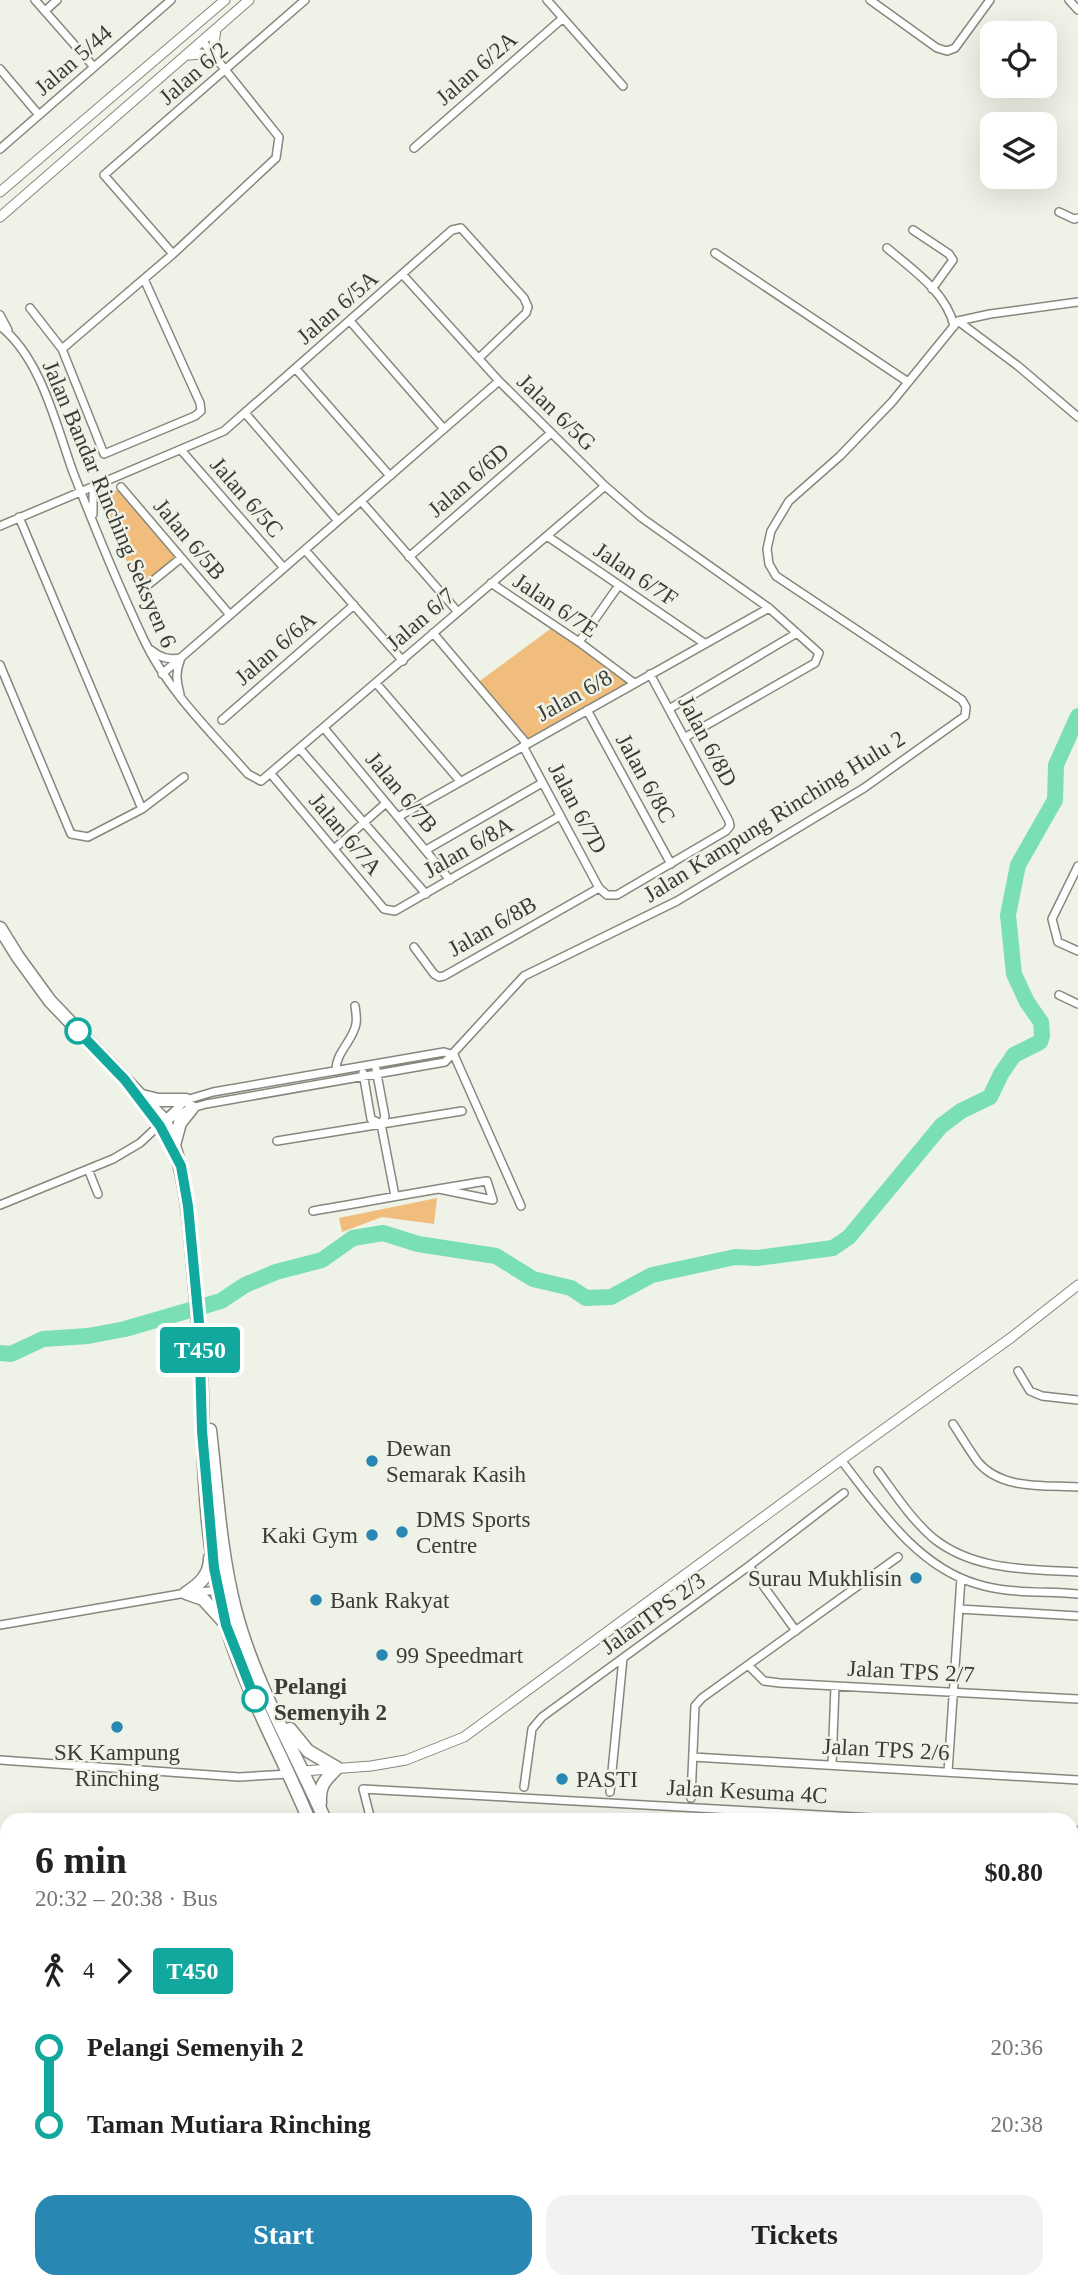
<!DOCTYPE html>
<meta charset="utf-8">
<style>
:root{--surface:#fff;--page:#f2f2f2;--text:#222;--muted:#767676;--accent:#2887b3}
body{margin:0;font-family:"Times New Roman",serif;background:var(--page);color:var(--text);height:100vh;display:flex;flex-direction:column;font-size:26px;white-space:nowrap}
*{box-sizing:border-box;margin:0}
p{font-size:23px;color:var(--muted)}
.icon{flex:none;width:38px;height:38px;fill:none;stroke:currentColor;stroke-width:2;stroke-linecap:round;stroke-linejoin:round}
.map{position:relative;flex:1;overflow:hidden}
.side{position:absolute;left:0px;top:1813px;width:1078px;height:476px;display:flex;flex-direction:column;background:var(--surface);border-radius:21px 21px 0 0;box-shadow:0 7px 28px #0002}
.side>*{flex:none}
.badge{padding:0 14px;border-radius:5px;font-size:24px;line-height:46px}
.buttons{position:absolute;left:980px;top:21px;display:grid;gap:14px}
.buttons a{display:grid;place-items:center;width:77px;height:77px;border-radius:14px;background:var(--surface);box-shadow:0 7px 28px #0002;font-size:35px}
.map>.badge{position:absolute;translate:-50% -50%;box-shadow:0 0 0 4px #fff}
.legs{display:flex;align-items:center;gap:10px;height:77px;padding:0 35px;font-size:23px}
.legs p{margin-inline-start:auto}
.overview{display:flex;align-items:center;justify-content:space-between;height:119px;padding:0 35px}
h1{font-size:38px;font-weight:700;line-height:52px}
.primary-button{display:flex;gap:14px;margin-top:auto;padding:14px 35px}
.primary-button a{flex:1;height:80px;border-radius:21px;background:var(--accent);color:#fff;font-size:28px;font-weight:700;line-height:80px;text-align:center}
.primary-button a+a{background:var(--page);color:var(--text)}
ul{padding:0 35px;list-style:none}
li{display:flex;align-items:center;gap:24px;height:77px;font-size:26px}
li i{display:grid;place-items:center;width:10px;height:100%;margin:0 9px;background:currentColor}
li i::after{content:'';width:18px;height:18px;margin:-9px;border:5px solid;border-radius:50%;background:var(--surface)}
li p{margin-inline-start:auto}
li:first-child i{background:linear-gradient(#0000 50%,currentColor 0)}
li:last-child i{background:linear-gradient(currentColor 50%,#0000 0)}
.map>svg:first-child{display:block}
.green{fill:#f0bd7d}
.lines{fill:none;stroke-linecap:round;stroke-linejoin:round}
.river{stroke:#7ae0b4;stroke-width:16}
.minor-casing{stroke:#85887d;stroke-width:10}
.tertiary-casing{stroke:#85887d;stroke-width:11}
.primary-casing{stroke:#85887d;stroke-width:15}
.minor{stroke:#fff;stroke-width:7}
.tertiary{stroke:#fff;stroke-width:9}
.primary{stroke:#fff;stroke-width:12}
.line-1-casing{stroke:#fff;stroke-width:16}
.line-1{stroke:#12a89d;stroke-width:10}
.stop-1-dot{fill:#fff;stroke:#12a89d;stroke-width:3.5}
.poi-dot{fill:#2887b3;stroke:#eff2e6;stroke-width:2.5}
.labels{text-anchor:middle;stroke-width:5;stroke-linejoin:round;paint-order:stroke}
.street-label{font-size:23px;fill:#3b3c37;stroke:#eff2e6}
.poi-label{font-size:23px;fill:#3b3c37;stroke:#eff2e6;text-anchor:start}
.stop-label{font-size:23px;font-weight:bold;fill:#3b3c37;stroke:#eff2e6;text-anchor:start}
</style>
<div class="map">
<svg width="1078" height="2289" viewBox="0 0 1078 2289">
<rect width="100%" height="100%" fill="#eff2e6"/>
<path class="green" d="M118,490L177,558L140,590L100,503L107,492Z
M553,627L631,683L528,743L477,683Z
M437,1198L434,1224L382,1217L342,1232L339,1218Z"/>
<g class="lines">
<path class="river" d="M0,1353L11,1354L43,1339L88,1336L125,1329L221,1301L245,1285L276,1272L322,1260L353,1238L383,1233L418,1244L496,1256L533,1279L571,1288L586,1298L611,1297L652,1275L735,1257L757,1258L833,1248L849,1237L941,1126L961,1111L990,1097L1001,1074L1014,1055L1040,1042L1042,1036L1041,1022L1027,1002L1014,974L1008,915L1018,865L1055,800L1056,765L1078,716"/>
<g class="minor-casing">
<path id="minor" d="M35,0L94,67
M547,0L623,86
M870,0L937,48L947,51L955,48L990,0
M1069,0L1078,10
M45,11L57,0
M0,69L39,115
M414,148L563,18
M0,149L171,0
M1059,212L1074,219L1078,218
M913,230L949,254L953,260L932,289
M887,248C913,270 946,292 954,326
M715,253L908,382
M173,254L104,175L305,0
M403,275L499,381L605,486L642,518L769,608L819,653L815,663L684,738
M30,308L62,349L104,454L195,416L201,411L200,403L144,279
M0,315L8,330
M350,321L444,429
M958,321L1018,366L1078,417
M0,326C41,358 56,425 73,472C94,526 119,587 144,640C168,691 211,732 248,774L261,781L605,486
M62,349L173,254L276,158L279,137L203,42
M296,369L390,476
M245,413L338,521
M181,450L284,568
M121,487L230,615
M361,501L458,612
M93,514V494L99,486
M19,517L142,809
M0,526L224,431L452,230L461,228L524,298L528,307L526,313L479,358
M547,536L704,643
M305,550L403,661
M409,557L551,433
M491,583L579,642L634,683
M144,588L181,558
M433,633L527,744
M579,642L619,585
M151,650C161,658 168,660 181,658
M0,665L71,834L88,837L142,809L184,777
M162,674L499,381
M376,683L460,781
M180,694C177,682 175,673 180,661
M669,709L797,633
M587,710L671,864
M222,720L354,605
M324,728L450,880
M523,746L599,888L607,895H617L726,831L730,826L729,821L650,674
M300,749L426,894
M271,774L384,909L395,911L560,816
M398,817L769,608
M334,849L386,803
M426,850L542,783
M1078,866L1052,919L1058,942L1078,951
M414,947L434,974L439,977L444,976L599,888
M1059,995L1078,1004
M454,1055L521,1206
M336,1071C335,1053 353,1041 356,1024C357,1018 356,1012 355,1006
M363,1073L371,1119L381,1124L385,1117L376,1069
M165,1121L192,1108L206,1104L445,1062L524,976L677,901L864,788L965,716L966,707L962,700L776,576L769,564L767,549L771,531L789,501L840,456L892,402L958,321L990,314L1078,302
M381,1124L395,1196
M277,1141L462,1111
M88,1169L98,1194
M0,1205L113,1159L140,1143L186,1100L213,1092L444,1052L454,1055
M313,1211C371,1201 429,1190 487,1181L493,1200L439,1189
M1018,1371L1030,1391L1042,1396L1078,1400
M953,1424C961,1436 969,1450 978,1462C1001,1490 1045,1485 1078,1487
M841,1460C878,1507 916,1566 977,1584C1008,1594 1045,1591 1078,1594
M878,1471C895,1494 911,1519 933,1538C974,1571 1028,1569 1078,1572
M749,1566L796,1631
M959,1609L1078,1616
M0,1625L186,1593L220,1590
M748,1665L764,1681L780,1683L1078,1699
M693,1757L1078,1780
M0,1760L239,1777L289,1774
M832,1765L835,1686
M948,1772L961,1578
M524,1787L532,1729L542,1717L749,1566L844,1493
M610,1792L623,1658
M691,1798L695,1706L702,1698L898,1557
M371,1820L363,1789L908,1820
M1071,1830L1078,1831
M1071,1867H1078
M1071,2053L1078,2052
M609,2282V2289
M683,2282L684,2289
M810,2282L811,2289
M921,2282L922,2289
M1035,2282L1036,2289
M703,2289L749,2282"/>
</g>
<g class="tertiary-casing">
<path id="tertiary" d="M189,55L201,54L215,57L214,44L216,29
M0,192L225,0
M0,217L249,0
M303,1771L371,1766L406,1760L464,1737L841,1460L1012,1337L1078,1285
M1071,2096L1078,2095
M1071,2115L1078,2114
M0,2266L7,2265
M0,2285L20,2282"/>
</g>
<g class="primary-casing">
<path id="primary" d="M0,928L18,957L50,1001L165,1121C185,1167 189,1216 193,1266C196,1300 200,1333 201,1367C203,1426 203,1487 211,1547C215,1573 218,1599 226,1625C246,1692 282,1755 309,1820
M142,1096L158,1100H186
M174,1145L180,1123L192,1108
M210,1430C217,1490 220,1551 235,1609C254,1683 295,1751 325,1820
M186,1593C200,1584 210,1575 210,1558
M186,1593L203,1599L224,1622
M290,1729L308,1751L337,1768C325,1780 319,1785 320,1803
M480,2282L483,2289
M508,2282L511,2289"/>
</g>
<use href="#minor" class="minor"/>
<use href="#tertiary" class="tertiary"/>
<use href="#primary" class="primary"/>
</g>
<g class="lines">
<g class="line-1-casing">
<path id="line-1" d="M78,1031L125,1080L160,1126L181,1166L188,1206L199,1323L202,1431L214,1568L226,1625L255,1699"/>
</g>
<use href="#line-1" class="line-1"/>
</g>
<g class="stop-1-dot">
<circle cx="78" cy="1031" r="12"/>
<circle cx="255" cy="1699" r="12"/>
</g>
<g class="poi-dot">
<circle cx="372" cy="1461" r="7"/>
<circle cx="402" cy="1532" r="7"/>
<circle cx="372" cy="1535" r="7"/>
<circle cx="916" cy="1578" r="7"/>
<circle cx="316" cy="1600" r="7"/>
<circle cx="382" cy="1655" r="7"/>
<circle cx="117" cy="1727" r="7"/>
<circle cx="562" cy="1779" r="7"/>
</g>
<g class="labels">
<g class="street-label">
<text transform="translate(73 60) rotate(-41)" y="8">Jalan 5/44</text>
<text transform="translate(476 68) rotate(-41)" y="8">Jalan 6/2A</text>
<text transform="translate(193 73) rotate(-41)" y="8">Jalan 6/2</text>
<text transform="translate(337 307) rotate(-41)" y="8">Jalan 6/5A</text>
<text transform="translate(557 412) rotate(44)" y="8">Jalan 6/5G</text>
<text transform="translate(468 480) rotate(-41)" y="8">Jalan 6/6D</text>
<text transform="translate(247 497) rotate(49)" y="8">Jalan 6/5C</text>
<text transform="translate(110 504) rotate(67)" y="8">Jalan Bandar Rinching Seksyen 6</text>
<text transform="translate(190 539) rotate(50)" y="8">Jalan 6/5B</text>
<text transform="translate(636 574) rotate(34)" y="8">Jalan 6/7F</text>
<text transform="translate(556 605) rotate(34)" y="8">Jalan 6/7E</text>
<text transform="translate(420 619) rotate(-41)" y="8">Jalan 6/7</text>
<text transform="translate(275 648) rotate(-41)" y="8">Jalan 6/6A</text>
<text transform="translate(574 695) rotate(-29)" y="8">Jalan 6/8</text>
<text transform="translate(708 741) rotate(62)" y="8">Jalan 6/8D</text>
<text transform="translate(646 778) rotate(61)" y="8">Jalan 6/8C</text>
<text transform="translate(402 792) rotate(50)" y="8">Jalan 6/7B</text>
<text transform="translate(578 808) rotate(62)" y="8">Jalan 6/7D</text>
<text transform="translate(774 816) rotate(-32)" y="8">Jalan Kampung Rinching Hulu 2</text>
<text transform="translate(346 834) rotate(50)" y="8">Jalan 6/7A</text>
<text transform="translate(468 847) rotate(-30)" y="8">Jalan 6/8A</text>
<text transform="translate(492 926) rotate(-30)" y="8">Jalan 6/8B</text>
<text transform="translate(653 1613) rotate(-36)" y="8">JalanTPS 2/3</text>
<text transform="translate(911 1671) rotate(3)" y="8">Jalan TPS 2/7</text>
<text transform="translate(886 1749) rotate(3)" y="8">Jalan TPS 2/6</text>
<text transform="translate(747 1791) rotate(3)" y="8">Jalan Kesuma 4C</text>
</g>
<g class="poi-label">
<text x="386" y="1456">Dewan<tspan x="386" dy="26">Semarak Kasih</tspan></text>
<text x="416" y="1527">DMS Sports<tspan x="416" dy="26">Centre</tspan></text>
<text x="358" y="1543" text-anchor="end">Kaki Gym</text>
<text x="902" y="1586" text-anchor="end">Surau Mukhlisin</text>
<text x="330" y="1608">Bank Rakyat</text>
<text x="396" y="1663">99 Speedmart</text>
<text x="117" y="1760" text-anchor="middle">SK Kampung<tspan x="117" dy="26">Rinching</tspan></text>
<text x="576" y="1787">PASTI</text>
</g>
<g class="stop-label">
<text x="274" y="1694">Pelangi<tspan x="274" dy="26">Semenyih 2</tspan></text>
</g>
</g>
</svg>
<div class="buttons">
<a><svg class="icon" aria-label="locate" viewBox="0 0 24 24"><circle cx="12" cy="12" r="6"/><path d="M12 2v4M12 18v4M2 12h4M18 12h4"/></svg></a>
<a><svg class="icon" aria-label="layers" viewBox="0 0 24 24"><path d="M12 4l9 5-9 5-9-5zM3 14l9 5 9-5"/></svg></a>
</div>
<b class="badge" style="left:200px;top:1350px;background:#12a89d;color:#fff">T450</b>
<section class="side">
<div class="overview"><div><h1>6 min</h1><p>20:32 – 20:38 · Bus</p></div><b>$0.80</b></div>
<div class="legs"><svg class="icon" aria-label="walk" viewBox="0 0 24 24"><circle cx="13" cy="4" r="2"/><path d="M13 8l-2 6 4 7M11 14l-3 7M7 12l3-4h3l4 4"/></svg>4<svg class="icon" aria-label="forward" viewBox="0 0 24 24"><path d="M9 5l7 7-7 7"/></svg><b class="badge" style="background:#12a89d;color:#fff">T450</b></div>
<ul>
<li><i style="color:#12a89d"></i><b>Pelangi Semenyih 2</b><p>20:36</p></li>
<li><i style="color:#12a89d"></i><b>Taman Mutiara Rinching</b><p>20:38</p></li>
</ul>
<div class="primary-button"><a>Start</a><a>Tickets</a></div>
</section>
</div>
